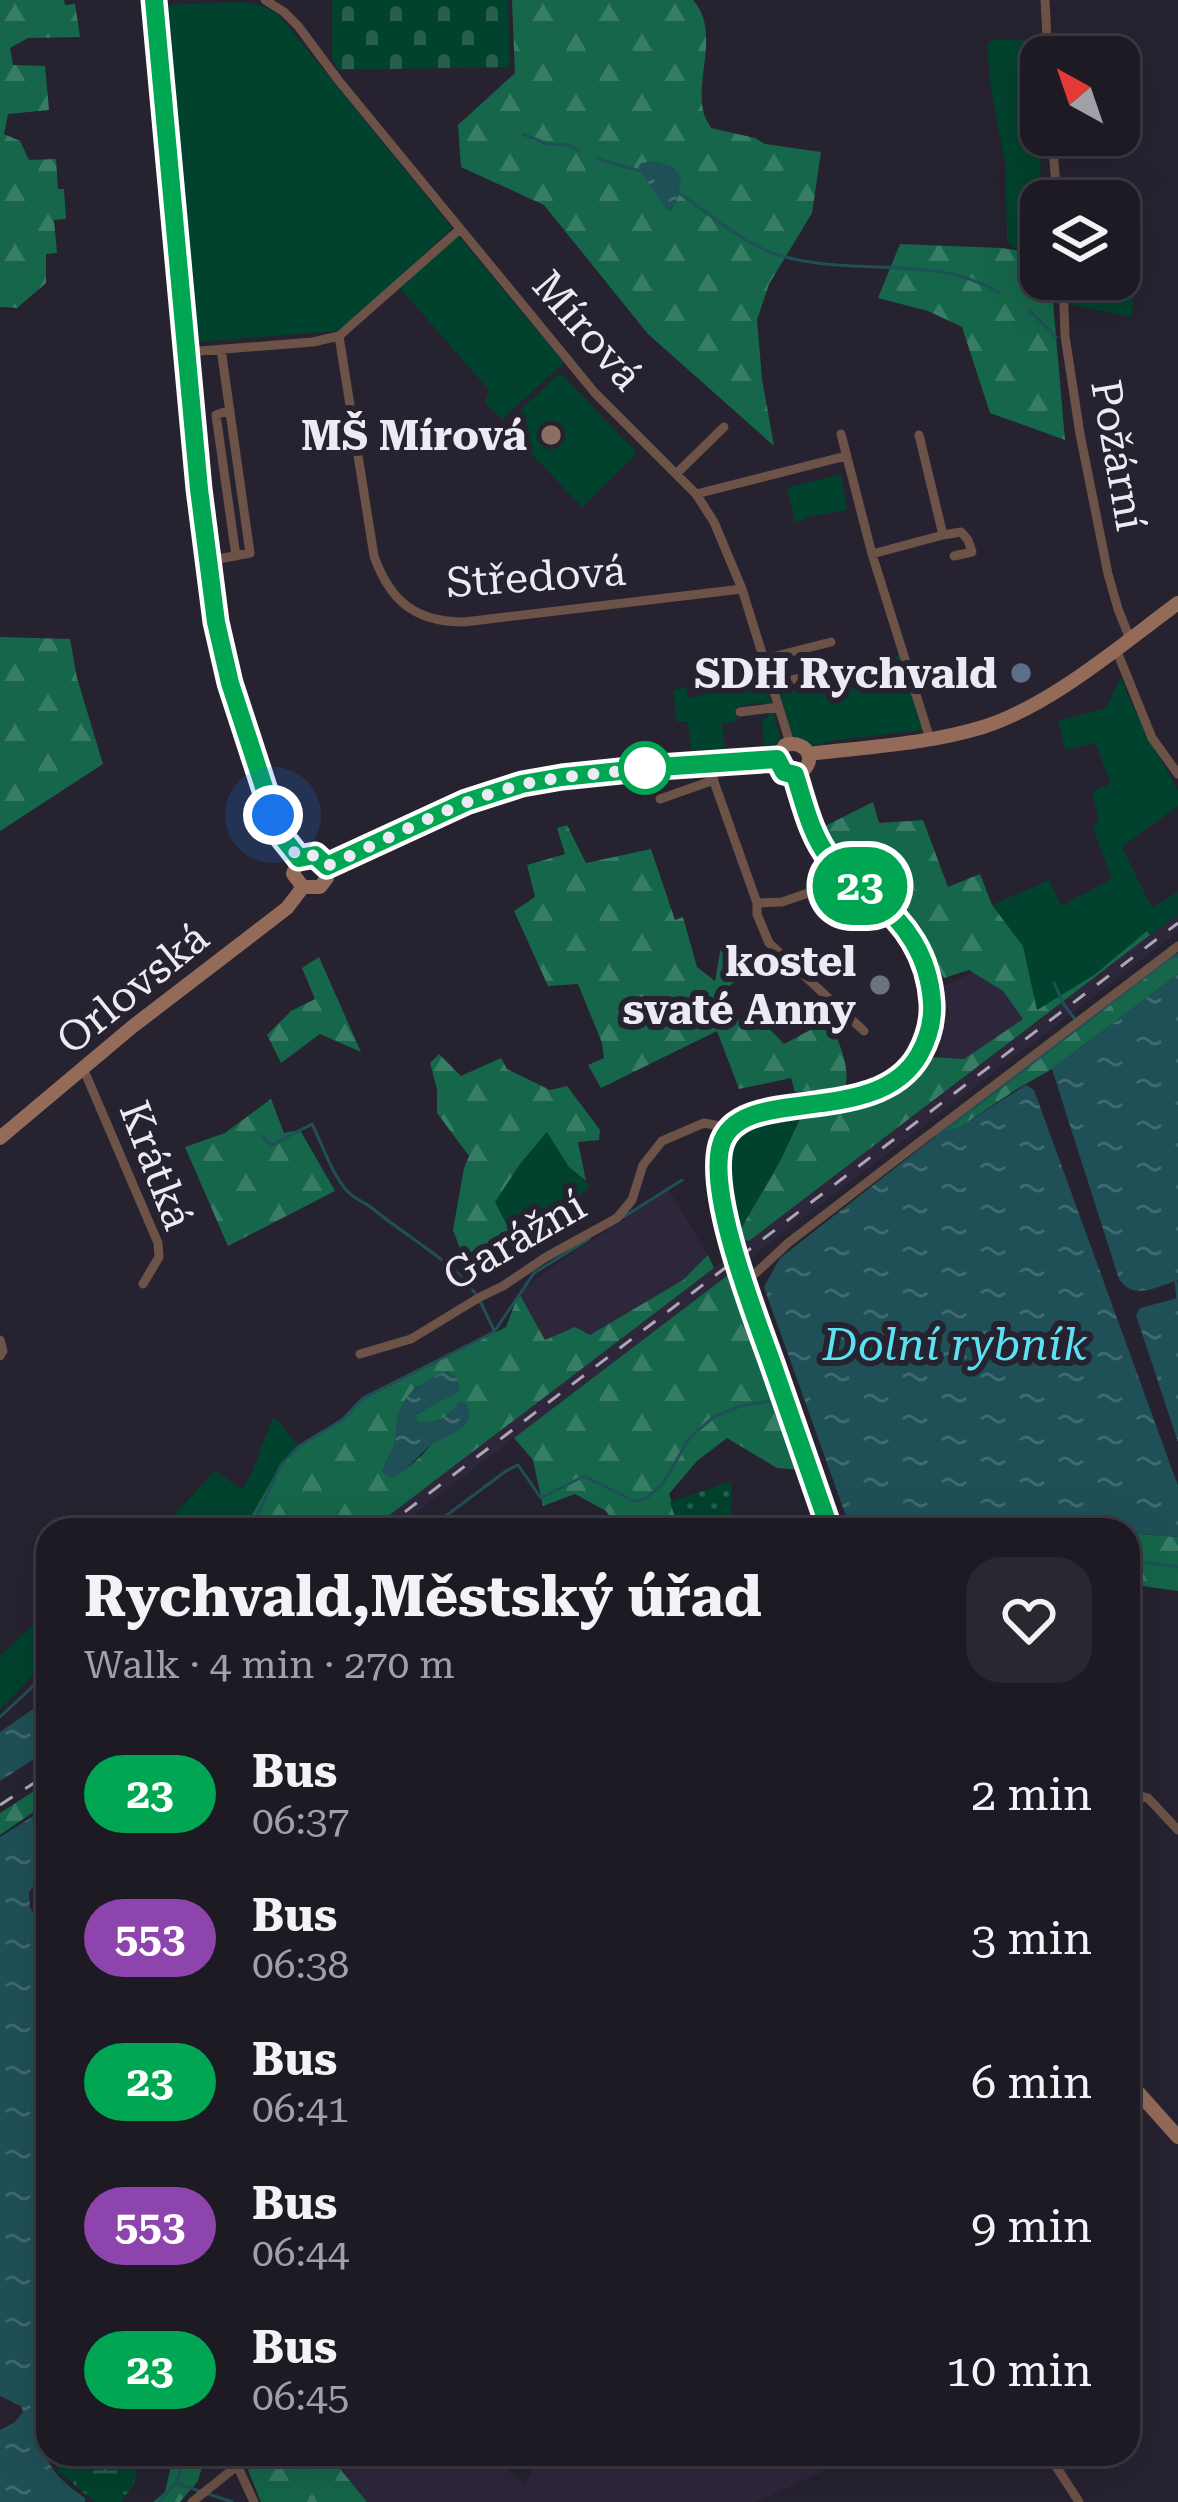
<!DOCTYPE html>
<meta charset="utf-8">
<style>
:root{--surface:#1d1a24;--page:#2a2731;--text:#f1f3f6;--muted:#a0a1a6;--line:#3b3841}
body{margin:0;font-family:"Roboto Serif",serif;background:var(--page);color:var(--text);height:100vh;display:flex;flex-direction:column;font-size:45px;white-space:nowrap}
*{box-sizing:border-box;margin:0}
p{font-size:39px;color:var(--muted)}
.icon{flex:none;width:66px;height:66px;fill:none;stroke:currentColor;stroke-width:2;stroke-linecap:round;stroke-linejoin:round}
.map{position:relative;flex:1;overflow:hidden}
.side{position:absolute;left:36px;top:1518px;width:1104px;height:948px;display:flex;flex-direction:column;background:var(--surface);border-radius:36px;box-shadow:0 12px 48px #0002,0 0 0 3px var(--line)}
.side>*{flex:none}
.badge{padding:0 24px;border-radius:39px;font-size:42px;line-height:78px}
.needle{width:78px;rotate:320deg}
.tools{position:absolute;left:1020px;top:36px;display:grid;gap:24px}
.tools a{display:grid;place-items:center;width:120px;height:120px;border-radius:24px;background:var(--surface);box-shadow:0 12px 48px #0002,0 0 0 3px var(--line);font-size:60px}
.you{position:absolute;width:60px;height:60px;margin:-30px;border:9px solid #fff;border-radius:50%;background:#1a73e8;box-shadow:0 0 0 18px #1a73e833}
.map>.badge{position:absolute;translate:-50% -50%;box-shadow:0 0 0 6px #fff}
.round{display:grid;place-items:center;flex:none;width:126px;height:126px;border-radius:36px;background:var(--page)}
.overview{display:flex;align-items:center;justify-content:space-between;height:204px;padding:0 48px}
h1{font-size:57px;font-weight:700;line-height:90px}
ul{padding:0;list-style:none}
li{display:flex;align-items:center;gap:36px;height:144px;padding:0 48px}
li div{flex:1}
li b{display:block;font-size:45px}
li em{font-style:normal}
li .badge{min-width:132px;font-weight:700;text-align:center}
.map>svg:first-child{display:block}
.built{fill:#2e273c}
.grass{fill:#00422d}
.forest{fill:url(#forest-firs);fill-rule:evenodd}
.wetland{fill:url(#wetland-marsh)}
.cemetery{fill:url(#cemetery-stones)}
.garden{fill:url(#garden-dots)}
.water{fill:url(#water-ripples)}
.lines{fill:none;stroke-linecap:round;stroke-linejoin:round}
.stream{stroke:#205057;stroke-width:3}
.street{stroke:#6c5247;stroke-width:9}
.secondary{stroke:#946b59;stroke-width:14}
.rail{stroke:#aba8b3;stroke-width:3;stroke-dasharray:15 15;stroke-linecap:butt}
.line-casing{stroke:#fff;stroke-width:27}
.line{stroke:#00a651;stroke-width:18}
.walk{stroke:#edeaf4;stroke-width:12;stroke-dasharray:0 21.6}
.education-dot{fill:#8d6e63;stroke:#272230;stroke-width:4.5}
.service-dot{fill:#5c6f8a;stroke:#272230;stroke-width:4.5}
.stop-dot{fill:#fff;stroke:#00a651;stroke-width:6}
.worship-dot{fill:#6b7280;stroke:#272230;stroke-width:4.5}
.labels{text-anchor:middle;stroke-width:12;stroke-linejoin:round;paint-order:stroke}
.street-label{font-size:42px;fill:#edeaf4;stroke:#272230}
.poi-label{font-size:42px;font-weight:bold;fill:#edeaf4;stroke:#272230;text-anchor:end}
.water-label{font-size:45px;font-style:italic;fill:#5be1f2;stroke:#272230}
</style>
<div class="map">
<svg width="1178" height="2502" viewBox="0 0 1178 2502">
<defs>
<pattern id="forest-firs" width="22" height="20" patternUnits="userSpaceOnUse" patternTransform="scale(3)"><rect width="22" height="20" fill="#15664a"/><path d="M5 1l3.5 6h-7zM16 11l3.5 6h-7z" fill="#377c65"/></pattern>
<pattern id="wetland-marsh" width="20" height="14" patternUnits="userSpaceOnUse" patternTransform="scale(3)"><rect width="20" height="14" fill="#00422d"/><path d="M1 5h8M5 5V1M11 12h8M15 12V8" fill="none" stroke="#265d4c"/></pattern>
<pattern id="cemetery-stones" width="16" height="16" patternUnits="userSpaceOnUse" patternTransform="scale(3)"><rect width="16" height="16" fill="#00422d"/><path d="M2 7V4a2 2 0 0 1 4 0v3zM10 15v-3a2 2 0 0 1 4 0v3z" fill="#265d4c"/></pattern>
<pattern id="garden-dots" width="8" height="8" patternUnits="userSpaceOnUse" patternTransform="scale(3)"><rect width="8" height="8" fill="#00422d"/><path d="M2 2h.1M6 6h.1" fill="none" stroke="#265d4c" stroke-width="1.8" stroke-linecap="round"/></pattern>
<pattern id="water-ripples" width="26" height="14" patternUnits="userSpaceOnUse" patternTransform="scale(3)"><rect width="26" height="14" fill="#205057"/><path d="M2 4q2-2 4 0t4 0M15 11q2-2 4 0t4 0" fill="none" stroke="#416970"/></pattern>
</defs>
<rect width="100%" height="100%" fill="#272230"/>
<path class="built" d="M1178,914V932L670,1319L393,1530H370Z
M974,972L1003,991L1023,1019L964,1059L940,1057L941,1022L949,1018L948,1008L940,1006L937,989Z
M669,1190L708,1255L683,1280L590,1336L575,1327L545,1340L519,1293L549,1269Z
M328,2454H491L525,2485L541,2454H862L756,2502H367Z"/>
<path class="grass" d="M244,2L263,6L279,15L452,228L352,321L337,331L197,342L166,5Z
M1034,39L1040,53L1041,251L1013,248L1007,239L1005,162L991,90L987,45L992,40Z
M1119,227H1136L1132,317L1071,305L1068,279H1119Z
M458,235L564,363L502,419L485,403L489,390L400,288Z
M560,373L637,453L582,507L504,425Z
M841,474L847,510L805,517V520L795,522L787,488Z
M901,655L923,730L829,741L812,747L802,739L793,737L780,694L840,679L838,668Z
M1121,677L1132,705L1178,791V806L1122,847L1152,908L1178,892V914L1150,935L1147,932L1094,975L1037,1011L1023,946L992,905L1049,880L1061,906L1112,879L1093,828L1099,821L1092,792L1111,783L1095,743L1065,750L1058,721L1106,708Z
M764,679L780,736L778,742L764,749L762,719L768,717L764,702L736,707L737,721L722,724L725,749L691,750L688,721L677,722L673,690L686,687L689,698Z
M802,1115L779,1163L739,1232L728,1161L736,1136L756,1124Z
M548,1131L569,1167L590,1186L547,1228L516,1243L494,1202L520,1164Z
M272,1419H276L299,1446L280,1466L243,1530H156L172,1517L215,1471L242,1489L252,1473Z
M48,1610C48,1663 37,1674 0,1709V1656Z"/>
<path class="forest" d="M0,0H64L65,5L75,4L80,37L28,38L10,48L13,65L45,66L49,110L8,114L4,134L20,141L29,160L56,159L58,189H64L66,219L54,220L57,253L46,254V283L17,308L0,307Z
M512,0H693C720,30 696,75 703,110C703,114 709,124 711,128L755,138L765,144L821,152L812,213L769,284L757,320L762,379L774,446L648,334L544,205L461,167L458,125L515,73Z
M900,244L1001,248L1041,254V279H1051L1065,440L990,413L962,327L928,311L878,298Z
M0,637L70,639L77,678L103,764L0,831Z
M873,802L879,823L923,820L948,887L980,874L992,905L1023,946L1037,1010L1094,975L1147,931L1150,935L749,1241L744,1240L739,1232L779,1163L802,1115L890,1097L923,1071L930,1057L964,1059L1023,1019L1003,991L969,970L944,978L913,922L844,858L823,827Z
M567,825L586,863L651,849L675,920L683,917L697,967L715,981L722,941L735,947L749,967L712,1003L723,1026L754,1013L784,1044L829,1020C838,1041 851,1065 845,1088L795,1092L791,1078L739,1089L717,1031L601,1088L588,1065L604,1058L602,1043L578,984L548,986L514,911L535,897L527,865L565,854L557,828Z
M1178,955V974L1052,1069L1017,1089L960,1127L936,1136L1168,959Z
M319,957L361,1052L320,1034L281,1063L267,1035L291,1011L315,999L302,968Z
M439,1054L461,1076L501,1058L507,1069L550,1090L567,1086L600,1130L599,1140L578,1142L586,1181L569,1167L547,1132L520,1164L495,1202L511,1233L463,1256L453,1230L464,1168L469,1156L437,1113V1089L430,1063Z
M271,1099L284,1133L300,1130L335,1191L228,1246L185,1147L225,1133Z
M708,1255L714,1268L370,1530H243L280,1466L299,1446L340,1420L364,1399L506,1327L519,1293L545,1340L575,1327L590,1335L683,1280ZM417,1386L429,1407L416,1415V1421C436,1427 449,1416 460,1402C442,1431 424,1461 393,1477L383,1472C385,1461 392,1454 395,1443C402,1418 396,1407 417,1386Z
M732,1272L801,1470L777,1468L727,1438L697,1461L669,1494L676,1517L656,1530H619L606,1511L575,1494L543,1506L533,1460L514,1438Z
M1128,1533L1178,1537V1591L1128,1584Z
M48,1782V1802L0,1835V1813Z
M174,2454H206L198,2481L180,2502H153L165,2492Z
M268,2454H293L304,2470L322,2454H328L367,2502H261L248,2470Z"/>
<path class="wetland" d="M52,2454H140V2457L134,2484L121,2502H95L59,2472Z"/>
<path class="cemetery" d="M332,0H508L510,67L338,70L332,59Z"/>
<path class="garden" d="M732,1481L731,1530H656L675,1517L670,1502Z"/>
<path class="water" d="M655,161L672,166L681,177L679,195L672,211L667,210L638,168L641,163Z
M1178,974V1280C1156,1287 1134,1301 1119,1279L1052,1069Z
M1026,1085L1034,1090L1178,1486V1537L1128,1533V1530H851L764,1287L780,1258L936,1136L960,1127Z
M1178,1298V1442L1136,1315L1140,1308Z
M448,1371L456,1376L460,1391L417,1414L416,1421C434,1427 451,1417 459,1401L466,1402C469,1411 472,1413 467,1422C460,1433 443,1437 432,1444C418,1455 409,1469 393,1478L383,1473C385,1461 391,1456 394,1445C397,1435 395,1436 396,1425C400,1394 421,1381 448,1371Z
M48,1695V1750L0,1781V1732L42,1703Z
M48,1807V1888L33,1887L29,1892L30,1908L48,1931V2425C34,2459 60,2480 85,2498V2502H0V2430L15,2422L23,2412L21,2406L0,2396V1837Z"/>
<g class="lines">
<path class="stream" d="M523,134L547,144L568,145L578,150
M598,159L640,171
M679,193C711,215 745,246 782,256C854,277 934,253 1000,293
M1029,310L1056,337
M1054,983L1063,1003L1074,1018
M262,1136L272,1145L312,1124C323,1146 332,1175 348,1192C355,1199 364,1202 372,1208C405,1236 449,1258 475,1293
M937,1136L1168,959L1178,955
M622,1218L682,1180
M1176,1282L1178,1298
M480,1301L494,1330
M250,1530L281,1465L299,1446L342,1420L363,1398L494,1332L534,1273L589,1239
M427,1530L506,1471L518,1465L541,1498L584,1476L634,1501L645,1499L662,1485L690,1437L715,1416L741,1406L777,1400
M1128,1560L1178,1567
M0,1717L43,1677L48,1660
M176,2483L232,2502
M159,2502L176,2483L187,2454"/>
<path class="street" d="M265,0L284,12L298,26L339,81L595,393L696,494L714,522L742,589L790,743
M1045,0L1048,57
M1052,135L1057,201
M1063,279L1065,336L1080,434L1108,574L1118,609L1130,639
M339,336L374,556C390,601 415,622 464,622L742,589
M187,352L313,342L339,336L460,229
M230,410L216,415L236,556
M841,434L872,554L930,739
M676,474L724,427
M696,494L846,456
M943,535L961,532L968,540L972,552L954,556
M872,554L943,535L919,435
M208,561L250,553L221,349
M1116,649L1152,738L1178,774
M764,659L831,642
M772,685L838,668
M725,687L770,677
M740,712L779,707
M707,762L757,903V914L769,943L864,1031
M660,799L714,780
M757,903L782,902L849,879
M83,1068L158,1243L159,1257L143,1284
M743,1280L757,1272L788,1243L917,1144L1178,946
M0,1340L3,1351L0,1356
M360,1354L411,1339L480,1297L503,1286L546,1257L617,1218L632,1200L643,1165L662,1141L704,1123L731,1128
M1128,1794L1148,1798L1178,1830
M1048,2454L1079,2502
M237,2465L254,2502
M192,2502L252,2454"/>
<path class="secondary" d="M155,0L199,489L216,622L230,683L273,815L283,838L299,858
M809,754C866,747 928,744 983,727C1050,706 1121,645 1178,603
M777,759L785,745C810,739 819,766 795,775
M795,775C803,803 811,836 830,859C845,878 867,891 885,907C914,931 930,966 932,1003C933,1021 928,1039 919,1055C877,1128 740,1082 721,1145C707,1195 756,1316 773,1366C792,1420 811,1475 830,1530
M299,858L293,874L303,887
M299,858L315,855L327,866
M327,866L467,802L522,785L562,777L659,767L777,759
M303,887H320L327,878V866
M0,1138L132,1027L287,908L303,887
M1128,2081L1178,2137"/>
<path class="rail" d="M381,1530L1178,923
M0,1805L48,1774"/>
</g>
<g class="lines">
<g class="line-casing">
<path id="line" d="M154,0L199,489L216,622L230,683L273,815L283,838L299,858L315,855L327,866L466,802L522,784L562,777L659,767L777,759L784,772L795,775C804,803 811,836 830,859C841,873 857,884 871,895C906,923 929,956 932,1003C933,1021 928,1039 919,1055C876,1130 739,1082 721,1145C707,1195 755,1315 773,1366C792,1420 811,1475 830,1530"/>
</g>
<use href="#line" class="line"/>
<path class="walk" d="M273,815L283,838L299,858L315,855L327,866C393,838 455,800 525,784C564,775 605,774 645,768"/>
</g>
<circle class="education-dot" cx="551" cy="435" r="12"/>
<circle class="service-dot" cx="1021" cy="673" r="12"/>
<circle class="stop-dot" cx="645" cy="768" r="24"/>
<circle class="worship-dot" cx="880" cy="985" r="12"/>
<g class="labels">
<g class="street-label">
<text transform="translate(588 330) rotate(49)" y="15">Mírová</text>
<text transform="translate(1119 455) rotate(80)" y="15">Požární</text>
<text transform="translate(536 576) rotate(-4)" y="15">Středová</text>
<text transform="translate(132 988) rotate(-39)" y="15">Orlovská</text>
<text transform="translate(157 1165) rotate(69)" y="15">Krátká</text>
<text transform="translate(514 1240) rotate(-30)" y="15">Garážní</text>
</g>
<g class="poi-label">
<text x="527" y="450">MŠ Mírová</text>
<text x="997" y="688">SDH Rychvald</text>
<text x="856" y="976">kostel<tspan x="856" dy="48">svaté Anny</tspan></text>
</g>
<g class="water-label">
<text x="955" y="1360">Dolní rybník</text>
</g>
</g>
</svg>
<div class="tools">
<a><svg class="needle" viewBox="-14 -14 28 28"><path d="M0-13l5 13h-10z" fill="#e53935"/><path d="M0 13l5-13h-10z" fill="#a0a1a6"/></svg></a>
<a><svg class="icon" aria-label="layers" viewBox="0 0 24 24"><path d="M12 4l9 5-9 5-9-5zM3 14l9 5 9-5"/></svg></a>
</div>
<div class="you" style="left:273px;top:815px"></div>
<b class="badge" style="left:860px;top:886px;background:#00a651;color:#fff">23</b>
<section class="side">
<div class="overview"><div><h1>Rychvald,Městský úřad</h1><p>Walk · 4 min · 270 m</p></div><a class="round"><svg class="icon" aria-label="heart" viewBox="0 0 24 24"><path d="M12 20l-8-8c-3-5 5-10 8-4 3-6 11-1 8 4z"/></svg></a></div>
<ul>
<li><span class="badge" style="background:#00a651;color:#fff">23</span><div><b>Bus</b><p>06:37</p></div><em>2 min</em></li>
<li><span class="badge" style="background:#8e44ad;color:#fff">553</span><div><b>Bus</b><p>06:38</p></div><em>3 min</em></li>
<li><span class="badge" style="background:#00a651;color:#fff">23</span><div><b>Bus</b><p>06:41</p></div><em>6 min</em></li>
<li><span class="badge" style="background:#8e44ad;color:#fff">553</span><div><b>Bus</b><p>06:44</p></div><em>9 min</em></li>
<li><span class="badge" style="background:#00a651;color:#fff">23</span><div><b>Bus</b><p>06:45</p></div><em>10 min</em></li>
</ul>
</section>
</div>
